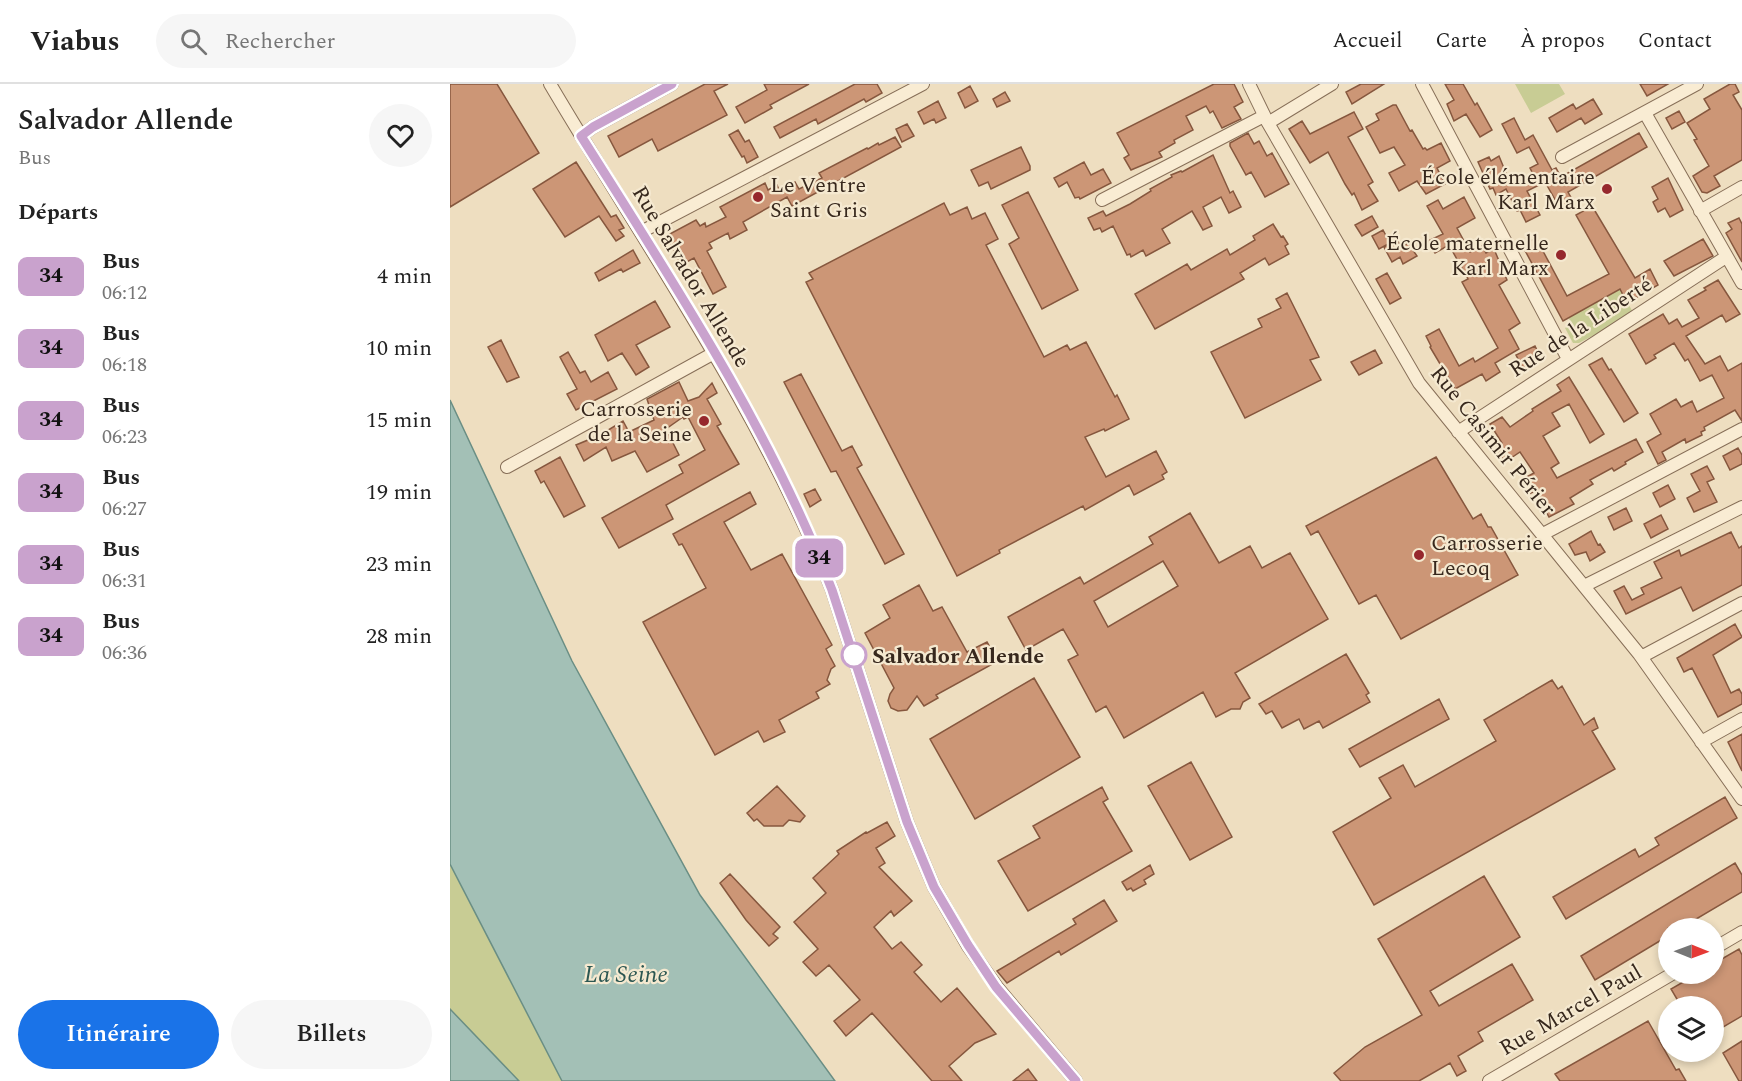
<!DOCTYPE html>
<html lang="fr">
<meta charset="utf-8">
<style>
:root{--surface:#fff;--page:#f6f6f6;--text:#222;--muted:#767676;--line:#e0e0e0;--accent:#1a73e8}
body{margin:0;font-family:Spectral,serif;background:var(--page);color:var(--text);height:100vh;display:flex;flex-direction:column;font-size:22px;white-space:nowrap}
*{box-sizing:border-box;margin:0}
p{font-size:20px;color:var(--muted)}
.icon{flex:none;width:33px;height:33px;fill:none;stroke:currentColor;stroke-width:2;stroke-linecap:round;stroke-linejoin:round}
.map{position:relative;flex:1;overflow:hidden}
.sheet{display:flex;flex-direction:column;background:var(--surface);width:450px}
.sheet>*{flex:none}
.badge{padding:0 12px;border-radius:9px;font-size:21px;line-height:39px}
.needle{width:39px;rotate:91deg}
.buttons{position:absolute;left:1208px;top:834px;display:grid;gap:12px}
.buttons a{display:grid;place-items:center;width:66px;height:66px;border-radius:50%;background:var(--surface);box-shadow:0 3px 9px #0003;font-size:30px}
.map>.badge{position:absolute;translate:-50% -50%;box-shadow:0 0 0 3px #fff}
h2{padding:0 18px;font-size:22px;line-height:54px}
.round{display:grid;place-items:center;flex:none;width:63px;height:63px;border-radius:32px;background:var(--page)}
.head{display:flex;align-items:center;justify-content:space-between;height:102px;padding:0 18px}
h1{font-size:28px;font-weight:600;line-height:45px}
.cta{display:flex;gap:12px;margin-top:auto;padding:12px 18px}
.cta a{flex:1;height:69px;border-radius:36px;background:var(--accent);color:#fff;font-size:24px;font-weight:600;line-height:69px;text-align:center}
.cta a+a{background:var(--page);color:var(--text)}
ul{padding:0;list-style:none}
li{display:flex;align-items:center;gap:18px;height:72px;padding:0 18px}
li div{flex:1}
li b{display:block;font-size:22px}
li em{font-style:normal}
li .badge{min-width:66px;font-weight:700;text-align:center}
header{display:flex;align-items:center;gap:36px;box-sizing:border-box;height:84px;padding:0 30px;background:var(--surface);border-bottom:2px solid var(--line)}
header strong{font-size:28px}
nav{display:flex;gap:33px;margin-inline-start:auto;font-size:21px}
.search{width:420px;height:54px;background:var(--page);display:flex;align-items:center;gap:15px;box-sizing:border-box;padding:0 21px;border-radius:33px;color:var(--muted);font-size:22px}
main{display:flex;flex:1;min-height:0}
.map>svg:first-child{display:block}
.green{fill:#c8cc94}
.water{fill:#a3c0b6;stroke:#6a8e84;stroke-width:1.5}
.building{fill:#cc9676;stroke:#86573e;stroke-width:1.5;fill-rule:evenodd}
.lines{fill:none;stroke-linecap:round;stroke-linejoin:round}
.minor-casing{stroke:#876f58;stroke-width:14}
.minor{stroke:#f9ecd3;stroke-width:12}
.line-casing{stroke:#fff;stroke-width:14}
.line{stroke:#c9a2cd;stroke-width:9}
.poi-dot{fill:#96282d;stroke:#f5e9d0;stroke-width:2}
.stop-dot{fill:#fff;stroke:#c9a2cd;stroke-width:3}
.labels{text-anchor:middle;stroke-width:4.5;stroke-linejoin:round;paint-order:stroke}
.poi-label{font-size:22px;fill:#37281d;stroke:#f5e9d0;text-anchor:end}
.street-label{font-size:22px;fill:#37281d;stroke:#f5e9d0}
.stop-label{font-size:22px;font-weight:bold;fill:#37281d;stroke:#f5e9d0;text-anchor:start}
.water-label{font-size:24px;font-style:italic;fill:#2c5752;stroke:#f5e9d0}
</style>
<header>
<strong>Viabus</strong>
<div class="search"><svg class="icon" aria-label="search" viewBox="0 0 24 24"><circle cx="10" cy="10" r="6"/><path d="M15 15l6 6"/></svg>Rechercher</div>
<nav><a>Accueil</a><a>Carte</a><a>À propos</a><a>Contact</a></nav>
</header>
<main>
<section class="sheet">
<div class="head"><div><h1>Salvador Allende</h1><p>Bus</p></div><a class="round"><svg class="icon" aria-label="heart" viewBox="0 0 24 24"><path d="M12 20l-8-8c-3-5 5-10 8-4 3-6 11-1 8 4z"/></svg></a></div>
<h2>Départs</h2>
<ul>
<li><span class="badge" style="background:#c9a2cd;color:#111">34</span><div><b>Bus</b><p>06:12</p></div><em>4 min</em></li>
<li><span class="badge" style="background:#c9a2cd;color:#111">34</span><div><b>Bus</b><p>06:18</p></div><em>10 min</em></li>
<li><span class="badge" style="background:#c9a2cd;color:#111">34</span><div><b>Bus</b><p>06:23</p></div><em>15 min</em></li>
<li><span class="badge" style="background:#c9a2cd;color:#111">34</span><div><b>Bus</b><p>06:27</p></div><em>19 min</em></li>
<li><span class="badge" style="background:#c9a2cd;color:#111">34</span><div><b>Bus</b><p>06:31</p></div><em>23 min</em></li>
<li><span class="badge" style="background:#c9a2cd;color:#111">34</span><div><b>Bus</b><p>06:36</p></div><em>28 min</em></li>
</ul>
<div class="cta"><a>Itinéraire</a><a>Billets</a></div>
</section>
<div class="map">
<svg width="1292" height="997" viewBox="0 0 1292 997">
<rect width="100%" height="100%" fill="#eedec0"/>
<path class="green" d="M1065,0H1109L1115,10L1081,29Z
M1170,205L1184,230L1129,259H1123L1115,244L1122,240L1118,233Z
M0,780L112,997H69L0,925Z"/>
<path class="water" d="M0,316L122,577L250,811L385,997H112L0,780Z
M0,925L69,997H0Z"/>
<path class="building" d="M0,0H47L89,69L0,123Z
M255,0H278L264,7L277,31L208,67L202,55L169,73L158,52Z
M314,0H359L320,21L322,24L295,39L286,23L317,6Z
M405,0H427L432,9L416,18L414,15L368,40L366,35L330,54L324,43Z
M764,0H784L793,18L784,23L791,35L772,44L763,27L760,29L756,22L736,32L743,46L724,56L725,59L709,68L712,73L681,86L674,74L679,71L667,49Z
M911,0H934L902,20L896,8Z
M995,0H1013L1025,21L1027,19L1042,46L1030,53L1016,30L1004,37L997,20L1004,16Z
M1190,0H1218L1197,12Z
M1280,0H1285L1289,8L1283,11L1292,26V76L1264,92L1270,102L1257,109L1252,108L1243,92L1259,82L1244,56L1247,55L1237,39L1260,25L1254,15Z
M520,2L528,17L515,24L508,9Z
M555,8L560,17L547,23L543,15Z
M1143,15L1152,30L1135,40L1131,34L1107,48L1099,34L1123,20L1126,25Z
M488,17L496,34L486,39L484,35L474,40L468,28Z
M943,21H946L960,47L962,46L973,65L975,64L977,66L991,59L1000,77L987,84L995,100L976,110L967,97L949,107L939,89L955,81L944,63L930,69L916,43L929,36L926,30Z
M1229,27L1235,38L1222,45L1216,34Z
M904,28L913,45L898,53L923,98L918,101L928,117L912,126L904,109L902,111L895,100L878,68L860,79L839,45L852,37L860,50Z
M1064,34L1075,56L1083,51L1102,86L1106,84L1111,93L1189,49L1197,63L1118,108L1124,119L1111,126L1095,98L1077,107L1090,131L1076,138L1070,126L1067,127L1056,105L1046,111L1043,104L1040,105L1028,78L1039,73L1041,77L1049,72L1061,101L1083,90L1080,84L1088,80L1079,63L1067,69L1052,40Z
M457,40L464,52L452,58L446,45Z
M288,46L295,58L299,56L308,73L297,79L294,72L292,73L279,51Z
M798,49L804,60L809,57L817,72L822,69L839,100L815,113L801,88L796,91L780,62V59Z
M445,53L451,63L342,122L337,113L293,138L297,146L280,155L278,149L259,159L262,164L257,167L276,203L263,210L244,174L231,181L216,152L246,136L250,142L255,139L256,143L276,133L270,123L315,99L318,106L327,101L329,106L345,98L349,105L372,94L369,89L417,64L418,65L428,59L429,61Z
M571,63L580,82V86L541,105L538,98L529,102L521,86Z
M763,71L780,109L783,107L791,123L779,129L771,113L753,123L762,142L753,146L742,127L712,145L720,159L696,172L693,166L681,173L680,170L677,171L663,142L652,148L650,144L644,146L638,134L653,127L656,132L680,120L701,107L700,105L722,93L721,91L731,87L732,88Z
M126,78L161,133L166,131L174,144L169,146L174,152L166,157L149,132L115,153L83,105Z
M634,78L641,91L653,85L661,99L630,115L629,113L625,114L617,98L609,103L604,94Z
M1218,94L1233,126L1220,133L1215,124L1208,128L1203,118L1208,115L1202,103Z
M578,108L628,206L592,225L559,160L569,154L552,121Z
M1014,113L1025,134L1007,144L1020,168L1032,162L1036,169L1044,165L1057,196L1049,201L1070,239L1059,246L1069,265L1045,279L1050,288L1036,297L1032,290L1005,305L980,263L981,262L976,252L989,245L1009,282L1023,274L1025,278L1048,264L1012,198L1018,195L999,161L985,169L978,157L993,150L977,122L988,116L993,125Z
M494,119L500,131L517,123L522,135L535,129L548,155L536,161L594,273L617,261L620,266L636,258L665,313L667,311L679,335L655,347L654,345L635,353L656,393L706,367L717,388L712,391L714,395L684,411L679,401L635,426L633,422L549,466L550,469L507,492L356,198L363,195L359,189Z
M1142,122L1185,194L1200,185L1208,201L1177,219L1170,205L1113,237L1072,161L1086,154L1117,212L1159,190L1126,131Z
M922,132L928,143L912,152L905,141Z
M1289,134L1292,140V178L1276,149L1282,145L1278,139Z
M823,140L831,153L833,152L838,160L835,162L839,170L819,181L815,174L790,189L794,195L705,245L685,210L737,180L741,186L777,165L780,171L805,156L803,152Z
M933,146L940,159L929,165L922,152Z
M947,155L951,164L958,159L967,172L953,180L950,173L942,178L934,163Z
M1253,155L1263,172L1224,192L1214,177Z
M183,166L190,179L173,188L171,185L149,197L145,189Z
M937,189L951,214L940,220L926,195Z
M1268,196L1290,230L1276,238L1272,231L1236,252L1255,280L1270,272L1278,287L1292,279V337L1285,326L1254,343L1255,346L1251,348L1252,351L1236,359L1235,355L1212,368L1216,376L1208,380L1197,358L1211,350L1200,330L1226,315L1231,323L1242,317L1247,328L1274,314L1262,291L1250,297L1238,275L1235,277L1224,259L1204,271L1206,274L1196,280L1179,250L1213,230L1219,240L1227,235L1232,243L1249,234L1238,216L1256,206L1254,204Z
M837,209L869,273L860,276L871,296L795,334L761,268L812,243L808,235L831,224L826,215Z
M205,217L220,243L186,261L199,283L186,291L172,269L158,277L145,251Z
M51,256L69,293L57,298L38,263Z
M1085,262L1092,276L1074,286L1066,271Z
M925,266L932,279L909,291L901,278Z
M118,268L130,289L135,287L141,298L158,288L167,305L126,326L117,310L127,305L110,273Z
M1152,274L1159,286L1161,285L1188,329L1174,338L1139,281Z
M351,290L392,367L402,362L412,381L407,384L454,470L435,480L386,387L381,388L334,298Z
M1119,293L1154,350L1140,359L1119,320L1102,329L1110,342L1093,352L1109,379L1101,384L1107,394L1186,355L1193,368L1175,378L1176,380L1164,387L1162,384L1140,396L1143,400L1120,414L1124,420L1099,433L1085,407L1079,410L1071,396L1084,389L1070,368L1055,378L1046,363L1052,359L1040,340L1052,333L1060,343L1083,327L1082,325L1111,307L1107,301Z
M229,298L238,317L249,313L262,299L267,309L257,315L271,340L267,342L289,380L216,421L223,435L169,464L152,434L233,389L229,381L255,366L238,333L234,335L233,333L216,345L229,371L197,388L185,367L162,377L156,363L134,377L126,361L150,351L173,337L179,348L204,336L197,315Z
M1288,364L1292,371V380L1280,386L1273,372Z
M110,373L135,422L114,433L94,397L91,399L85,387Z
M986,373L1023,435L1031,430L1038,443H1041L1068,491L951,555L926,511L909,520L868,447L861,451L856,442Z
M1257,382L1264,395L1257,398L1267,418L1244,428L1237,414L1250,407L1241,390Z
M1218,401L1225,415L1210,423L1203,409Z
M365,405L371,416L360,423L354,410Z
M300,408L306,420L274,438L301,486L332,470L382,561L376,565L385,582L381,585L377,596L380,600L366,608L369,614L329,636L335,648L314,658L308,647L265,671L193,538L256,504L232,460L229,461L223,450Z
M1176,424L1182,437L1164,446L1158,433Z
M740,429L769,479L800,462L812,484L840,469L878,535L785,589L800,614L793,618L790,625H781L766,633L753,608L674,654L656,622L646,628L618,576L628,571L613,545L576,566L558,533L630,493L634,500L703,460L699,453ZM713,477L728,502L658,543L644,517Z
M1211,431L1218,445L1201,454L1194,440Z
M1141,447L1148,461L1150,460L1155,468L1140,477L1136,468L1125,471L1119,460Z
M1281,448L1289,464L1292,462V501L1243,527L1231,503L1176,530L1164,507L1174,502L1182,516L1194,510L1191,504L1212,494L1204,478L1229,466L1231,472Z
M469,501L483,527L492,523L517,568L537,558L548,577L486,611L488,614L474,622L467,612L457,626L448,627L441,624L438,617L440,610L444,604L415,549L440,534L433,521Z
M1285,540L1292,553L1263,571L1281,609L1289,605L1292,610V620L1268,633L1242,584L1234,588L1227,574Z
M896,570L919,609L916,611L920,618L873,644L869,637L854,645L849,635L832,644L822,627L816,630L809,620Z
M584,594L630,673L525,735L480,655Z
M1102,596L1108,605L1112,602L1134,641L1144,634L1148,644L1142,647L1165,685L924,821L883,748L941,714L929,694L953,681L965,703L1046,657L1034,636Z
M989,615L999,635L910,683L899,665Z
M1292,650V687L1278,658Z
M741,678L782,753L740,776L698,702Z
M327,702L355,732L350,738L339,736L333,742H314L307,735L304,737L297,729Z
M652,703L658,715L653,718L682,767L578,827L548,777L590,754L583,742Z
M1275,713L1287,734L1116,835L1103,813L1185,765L1189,773L1209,761L1205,754Z
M437,738L445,752L426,764L435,779L429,783L462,817L444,832L441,827L424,843L442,865L451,858L472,881L464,888L491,918L507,904L546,950L525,959L499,982L512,997H482L422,929L396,952L384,937L410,916L379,881L366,892L353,878L368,865L344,838L376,809L363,794L389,770L387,767L416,748L417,749Z
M1285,779L1292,791V808L1231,844H1218V852L1145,896L1131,872Z
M700,781L704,790L694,796L696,800L683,807L681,804L677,806L672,798Z
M280,790L330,843L323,850L328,854L319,862L296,836L270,799Z
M1034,792L1070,853L980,907L989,922L1062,880L1083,916L1028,948L1033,957L1008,972L1016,987L1007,992L1000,979L969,997H891L884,989L915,963L972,931L928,855Z
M654,816L667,837L611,871L609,867L557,899L547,887L626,840L623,835Z
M1289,865L1292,871V932L1263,949V922H1231L1221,905L1247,890H1263V880Z
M1198,937L1226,986L1229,985L1236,997H1110L1105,990Z
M1292,957V997H1289L1273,969Z
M578,985L587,997H563Z"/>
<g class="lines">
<g class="minor-casing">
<path id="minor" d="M100,0C198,166 311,326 382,506L457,738L484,803L518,862L547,903L626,997
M799,0L818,39L969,299L1189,570L1292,715
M972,0L1118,275
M1195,29L1292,199
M818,39L882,0
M131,52L143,43L222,0
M1112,73L1247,0
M652,116L814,32
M1250,127L1292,103
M191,148L473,0
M1008,348L1276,173
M57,383L264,269
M1093,450L1292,345
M1134,502L1292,423
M1191,573L1292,519
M1251,658L1292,635
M1263,865L1292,848
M1039,997L1222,890"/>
</g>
<use href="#minor" class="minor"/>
</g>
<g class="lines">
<g class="line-casing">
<path id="line" d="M222,0L143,43L131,52C223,198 320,345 382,506L457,738L484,803L518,861L546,903L626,997"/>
</g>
<use href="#line" class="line"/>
</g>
<g class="poi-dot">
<circle cx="1157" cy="105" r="6"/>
<circle cx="308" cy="113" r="6"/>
<circle cx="1111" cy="171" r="6"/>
<circle cx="254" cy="337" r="6"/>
<circle cx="969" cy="471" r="6"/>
</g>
<circle class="stop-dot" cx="404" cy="571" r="12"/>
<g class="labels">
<g class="poi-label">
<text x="1145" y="100">École élémentaire<tspan x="1145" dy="25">Karl Marx</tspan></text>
<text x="320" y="108" text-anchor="start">Le Ventre<tspan x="320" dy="25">Saint Gris</tspan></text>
<text x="1099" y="166">École maternelle<tspan x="1099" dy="25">Karl Marx</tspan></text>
<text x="242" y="332">Carrosserie<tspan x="242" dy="25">de la Seine</tspan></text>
<text x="981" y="466" text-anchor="start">Carrosserie<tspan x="981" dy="25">Lecoq</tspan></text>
</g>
<g class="street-label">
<text transform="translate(242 192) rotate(59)" y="8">Rue Salvador Allende</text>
<text transform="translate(1130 242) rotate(-33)" y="8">Rue de la Liberté</text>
<text transform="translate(1044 356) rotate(51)" y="8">Rue Casimir Périer</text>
<text transform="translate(1120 925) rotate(-30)" y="8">Rue Marcel Paul</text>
</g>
<g class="stop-label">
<text x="422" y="579">Salvador Allende</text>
</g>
<g class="water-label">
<text x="176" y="898">La Seine</text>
</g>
</g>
</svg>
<div class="buttons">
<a><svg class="needle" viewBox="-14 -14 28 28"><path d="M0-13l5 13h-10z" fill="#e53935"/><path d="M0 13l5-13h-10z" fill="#767676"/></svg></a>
<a><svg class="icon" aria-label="layers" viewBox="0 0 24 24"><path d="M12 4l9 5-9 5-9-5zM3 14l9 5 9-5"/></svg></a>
</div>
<b class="badge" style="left:369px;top:474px;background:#c9a2cd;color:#111">34</b>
</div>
</main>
